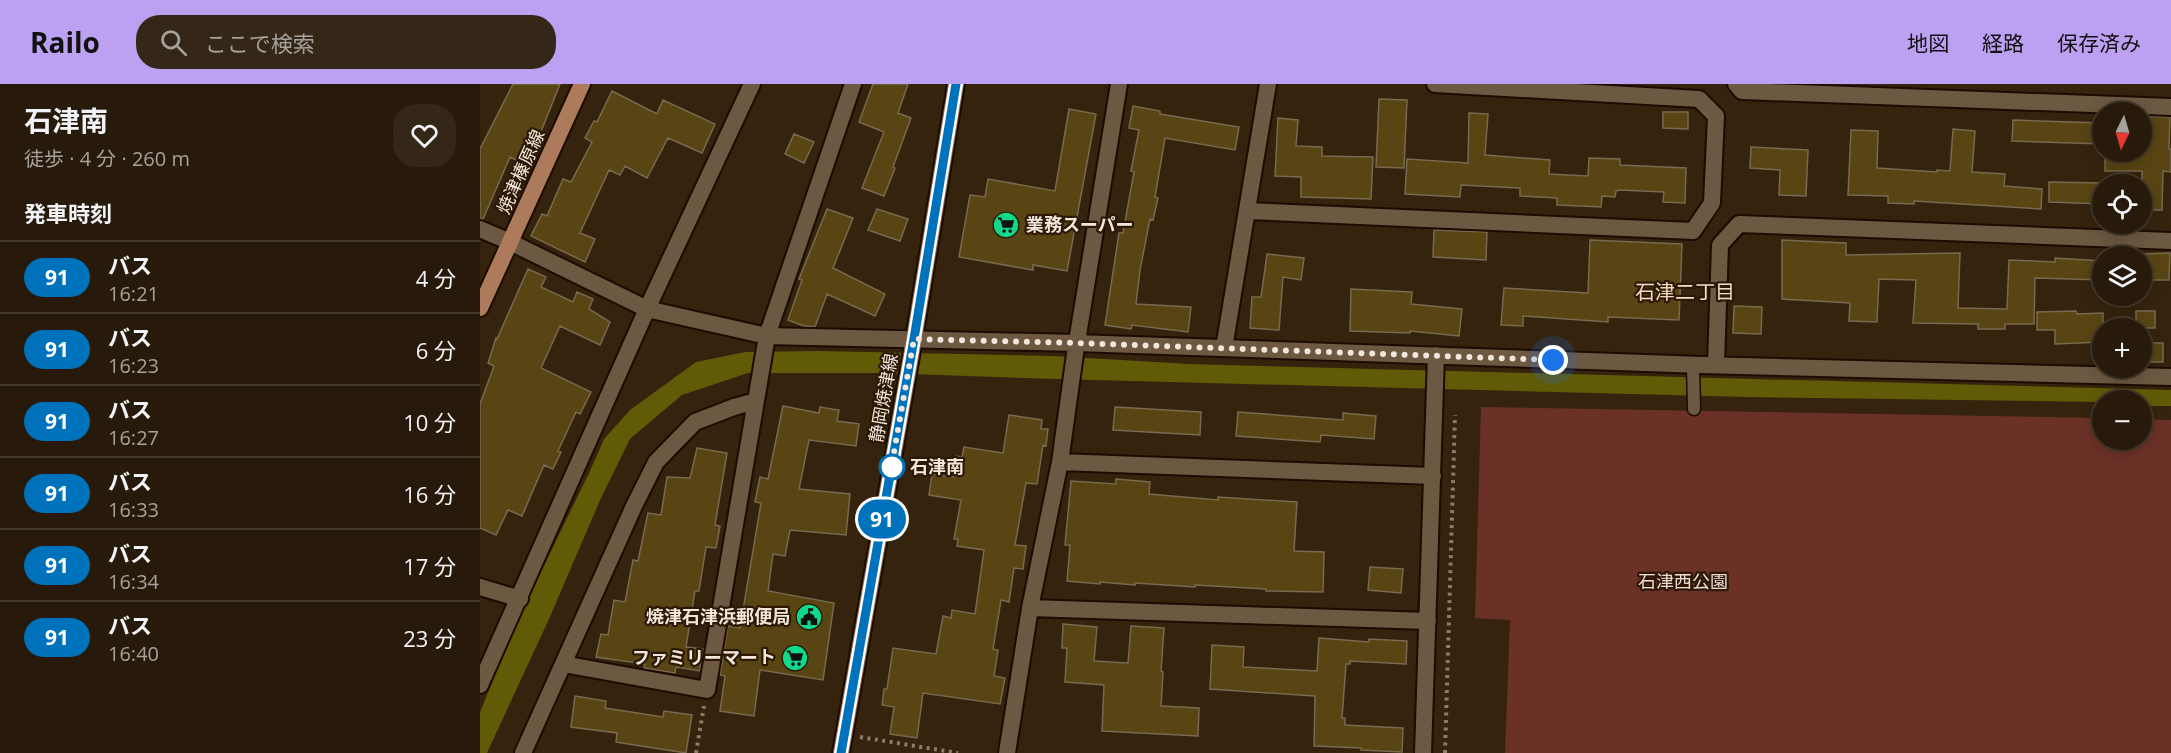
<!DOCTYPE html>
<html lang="ja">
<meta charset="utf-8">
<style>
:root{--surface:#281a0a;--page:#342718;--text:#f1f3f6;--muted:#a5a19c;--line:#44382b;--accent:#bca0f2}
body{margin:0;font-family:"Open Sans","Noto Sans JP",sans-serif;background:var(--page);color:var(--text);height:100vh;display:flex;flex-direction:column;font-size:22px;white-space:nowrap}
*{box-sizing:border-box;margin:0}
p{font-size:20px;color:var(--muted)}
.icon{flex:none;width:33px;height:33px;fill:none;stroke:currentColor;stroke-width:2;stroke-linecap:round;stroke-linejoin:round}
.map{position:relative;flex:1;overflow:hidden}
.drawer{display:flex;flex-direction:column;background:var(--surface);width:480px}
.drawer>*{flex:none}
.badge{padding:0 12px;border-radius:20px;font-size:21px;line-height:39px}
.needle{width:39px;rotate:185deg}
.fabs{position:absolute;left:1612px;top:18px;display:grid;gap:12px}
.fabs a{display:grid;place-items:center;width:60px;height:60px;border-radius:50%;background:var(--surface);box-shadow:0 3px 15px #0003,0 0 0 2px var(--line);font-size:30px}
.you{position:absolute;width:30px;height:30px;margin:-15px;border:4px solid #fff;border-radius:50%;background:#1a73e8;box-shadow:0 0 0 9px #1a73e833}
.map>.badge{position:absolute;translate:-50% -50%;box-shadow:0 0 0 3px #fff}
h2{padding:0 24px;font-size:22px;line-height:54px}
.round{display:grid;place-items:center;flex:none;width:63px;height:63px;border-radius:24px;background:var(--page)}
.summary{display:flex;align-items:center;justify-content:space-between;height:102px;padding:0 24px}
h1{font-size:28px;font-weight:700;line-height:45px}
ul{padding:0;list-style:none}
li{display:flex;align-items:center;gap:18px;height:72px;padding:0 24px;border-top:2px solid var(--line)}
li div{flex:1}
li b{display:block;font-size:22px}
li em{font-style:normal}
li .badge{min-width:66px;font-weight:700;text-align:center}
header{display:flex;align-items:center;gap:36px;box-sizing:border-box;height:84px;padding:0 30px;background:var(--accent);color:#111}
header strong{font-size:28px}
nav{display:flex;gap:33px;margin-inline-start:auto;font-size:21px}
.search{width:420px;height:54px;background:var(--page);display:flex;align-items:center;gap:15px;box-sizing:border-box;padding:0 21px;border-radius:24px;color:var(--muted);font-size:22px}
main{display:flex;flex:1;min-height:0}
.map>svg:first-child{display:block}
.green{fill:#6b3127}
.water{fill:#615a06}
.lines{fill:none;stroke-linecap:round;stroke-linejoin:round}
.stream{stroke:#615a06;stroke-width:6}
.building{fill:#594513;stroke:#776a4f;stroke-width:1.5}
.pedestrian-casing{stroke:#1c0b00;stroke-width:15}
.minor-casing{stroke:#1c0b00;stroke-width:20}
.tertiary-casing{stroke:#1c0b00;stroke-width:20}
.secondary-casing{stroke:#1c0b00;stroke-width:20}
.primary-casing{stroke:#1c0b00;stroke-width:20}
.path{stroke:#8b7c6b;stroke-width:4;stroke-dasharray:3 4.5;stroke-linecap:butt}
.pedestrian{stroke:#6d5842;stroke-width:12}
.minor{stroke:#6d5842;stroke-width:16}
.tertiary{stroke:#6d5842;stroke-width:16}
.secondary{stroke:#8d694f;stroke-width:16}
.primary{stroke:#ad7b5b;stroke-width:16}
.line-casing{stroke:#fff;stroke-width:14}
.line{stroke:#0072bc;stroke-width:9}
.walk{stroke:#f3e6da;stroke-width:6;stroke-dasharray:0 10.8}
.stop-dot{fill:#fff;stroke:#0072bc;stroke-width:3}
.labels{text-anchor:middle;stroke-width:4.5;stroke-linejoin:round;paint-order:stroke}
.street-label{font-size:18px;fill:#f3e6da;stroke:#2b1905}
.poi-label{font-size:18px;font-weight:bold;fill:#f3e6da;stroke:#2b1905;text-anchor:end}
.stop-label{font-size:18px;font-weight:bold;fill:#f3e6da;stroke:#2b1905;text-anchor:start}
.park-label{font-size:18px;fill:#f2d9d3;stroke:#2b1905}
.neighbourhood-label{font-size:20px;fill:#f3dac1;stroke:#2b1905}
</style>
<header>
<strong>Railo</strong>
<div class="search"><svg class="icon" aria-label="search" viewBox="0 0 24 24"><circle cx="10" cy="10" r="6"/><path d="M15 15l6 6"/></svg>ここで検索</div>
<nav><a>地図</a><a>経路</a><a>保存済み</a></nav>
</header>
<main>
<section class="drawer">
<div class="summary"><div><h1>石津南</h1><p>徒歩 · 4 分 · 260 m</p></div><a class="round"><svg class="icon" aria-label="heart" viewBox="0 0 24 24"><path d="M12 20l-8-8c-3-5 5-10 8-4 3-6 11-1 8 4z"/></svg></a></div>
<h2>発車時刻</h2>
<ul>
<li><span class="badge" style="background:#0072bc;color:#fff">91</span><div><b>バス</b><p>16:21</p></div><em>4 分</em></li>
<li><span class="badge" style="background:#0072bc;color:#fff">91</span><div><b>バス</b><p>16:23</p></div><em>6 分</em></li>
<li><span class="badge" style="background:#0072bc;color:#fff">91</span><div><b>バス</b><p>16:27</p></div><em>10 分</em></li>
<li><span class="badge" style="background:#0072bc;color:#fff">91</span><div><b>バス</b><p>16:33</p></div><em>16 分</em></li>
<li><span class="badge" style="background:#0072bc;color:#fff">91</span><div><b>バス</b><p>16:34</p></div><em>17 分</em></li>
<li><span class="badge" style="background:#0072bc;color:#fff">91</span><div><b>バス</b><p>16:40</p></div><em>23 分</em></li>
</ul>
</section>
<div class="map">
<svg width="1691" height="669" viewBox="0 0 1691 669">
<rect width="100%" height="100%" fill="#35230e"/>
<path class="green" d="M1001,323L1623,334V356H1662V335L1691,336V669H1025L1030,536L995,534Z"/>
<path class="water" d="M339,267L573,272L709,280L1691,306V319L1662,318V316L1623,318L1267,313L576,295L400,289H268L202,311L150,355L121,414L69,535L7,669H0V628L39,533L109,389L124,355L150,326L216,278L265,268Z"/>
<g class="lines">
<path class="stream" d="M1662,319H1691"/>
</g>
<path class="building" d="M33,0H80L60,50L44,80L30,73L3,135H0V65Z
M393,0H428L418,29L431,34L413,83L415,84L404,112L382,104L404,48L379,38Z
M132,7L177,30L183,16L235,40L222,69L188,54L167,94L145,82L140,91L129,86L100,149L115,155L105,178L51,152L62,130L67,132L83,95L91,98L112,58L105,54L114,37L117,38Z
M899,15L927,16L924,84L896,83Z
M653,22L680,27V30L759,43L755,66L685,54L675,113L678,114L673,136L670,135L660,186L656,220L711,223L708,248L652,241L651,245L625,241L639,149H643L654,88L651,87L659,46L649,44Z
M589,25L616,30L587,187L553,181V186L479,173L490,111L505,113L508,95L575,107Z
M1183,28H1208V45L1183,44Z
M989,29L1008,30L1005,71L1070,76L1069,90L1108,92L1109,74L1140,75V81L1206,84L1205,119L1183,118L1184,108L1139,106L1136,107L1135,113L1122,112L1121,123L1077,121V114L1040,112V104L981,101L980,113L925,110L927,75L988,79Z
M1662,32L1690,33L1689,65H1691V88L1683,87L1682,126H1662V87H1625V68H1662Z
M798,34L818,36L816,62L842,63V72L893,73L891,115L821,113V93L795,92Z
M1533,36L1623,39V60L1532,57Z
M1473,45L1495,47L1492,88L1525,90L1524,102L1562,105L1561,125L1434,117V120L1408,119V112L1368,111L1371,46L1398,47L1397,84L1457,88V86L1470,87Z
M314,50L334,58L324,79L305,70Z
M1271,63L1328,66L1326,112L1299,111L1300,86L1270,84Z
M1569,98L1623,99V120L1569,118Z
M347,125L373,134L353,184L405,210L395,232L347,210L335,243L324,242L308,236L322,196L319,195Z
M397,125L428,135L420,157L388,146Z
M954,146L1007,148L1006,176L953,173Z
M1110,156L1202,160L1199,236L1128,233V238L1043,232V242L1021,241L1024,204L1108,209Z
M1302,156L1366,159V171L1480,169L1478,224L1527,225L1529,176L1575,178V174L1623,177V196L1555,194L1554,240H1525V245H1498V240L1433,239L1436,196L1399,195L1397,238L1369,237L1370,219L1302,215Z
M1690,169L1689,196H1662V170Z
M787,170L824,174L821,196L803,193L799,246L770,244L772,213H781Z
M48,185L66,193L61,203L93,218L97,208L113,215L109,225L130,238L120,261L80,242L61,284L111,308L100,330L96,328L78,367L81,368L73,385L64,381L42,432L28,426L16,451L0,444V320L14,282L8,279L16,254L17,255Z
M871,205L932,208L931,220L982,225L979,252L930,247V249L870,247Z
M1254,222L1282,223L1281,250L1253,249Z
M1596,227L1597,230L1623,229V258L1575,260V246H1557V228Z
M1656,227H1675V244H1656Z
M1662,259H1683V278H1662Z
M303,322L339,329L340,323L359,326L357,337L379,340L376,362L329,356L319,405L370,410L366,451L310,446L305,472L293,470L288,507L354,519L343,596L280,586L274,632L240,627L245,592L240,591L248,542L260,544L281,419L275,418L280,393L288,395Z
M635,323L721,328L720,351L633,346Z
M758,328L863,336V329L896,332L894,355L841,351L840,358L756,352Z
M529,331L562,336L561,345H568L566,362L563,361L557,400L546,399L535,461L546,462L543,485L534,484L529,518L521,516L513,565L518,566L514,592L525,594L520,620L443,609L437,654L410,650L414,623L402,621L404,605H407L413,564L456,570L463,532L471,534L472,526L495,530L504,466L477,462L478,455H474L481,416L449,411L452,390L473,393L476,372L482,373L484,363L523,369Z
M217,364L247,369L235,441L240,442L236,464L226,463L219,507H215L206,563L223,565L220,587L196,583L195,589L164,584L165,580L116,573L121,550L128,551L134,516L145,518L153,476L158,477L168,429L181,431L187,393L210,394Z
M636,395L670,398L669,410L738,416V413L817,418L814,467L844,468L843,508L786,507V505L715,501V503L655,499V501L620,498V500L587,497L590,461H585L591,397L636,400Z
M890,483L923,485L921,509L888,506Z
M583,540L617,543L614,577L648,579L651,542L684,544L681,587L683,588L681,622L719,624L718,652L622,647L624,601L585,598L587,564H582Z
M839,554L889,558V555L927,557L926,580L870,577V580H866L862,634H865V641L923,644L922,668L881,666V664L834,662L835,612L730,605L732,561L764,563L763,583L837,587Z
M95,612L126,617L125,624L183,633L184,627L212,631L206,669L136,658L137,649L91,643Z"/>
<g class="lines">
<g class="pedestrian-casing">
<path id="pedestrian" d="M1213,281L1214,325"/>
</g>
<g class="minor-casing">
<path id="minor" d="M1256,0L1262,7L1691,23
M768,127L1213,147L1232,119L1236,32L1219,15L955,0
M0,145L30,158L167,225L287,252L597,259L1222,281
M744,264L788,0
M1236,280L1240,161L1259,140L1691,157
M580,378L953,392
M0,503L40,515
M550,524L948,537
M83,580L227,606L287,252L373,0
M0,601L167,225L272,0
M43,669L154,422L176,378L215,338L254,323L276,317
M527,669L550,524L580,378L595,270L639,0
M943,669L956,271"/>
</g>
<g class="tertiary-casing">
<path id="tertiary" d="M1222,281L1691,293"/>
</g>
<g class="secondary-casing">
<path id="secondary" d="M361,669L434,255L476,0"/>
</g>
<g class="primary-casing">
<path id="primary" d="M0,224L102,0"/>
</g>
<path class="path" d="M380,653L478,669
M216,669L224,622
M965,669L975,331"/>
<use href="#pedestrian" class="pedestrian"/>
<use href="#minor" class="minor"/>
<use href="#tertiary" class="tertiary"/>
<use href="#secondary" class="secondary"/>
<use href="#primary" class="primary"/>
</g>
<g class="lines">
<g class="line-casing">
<path id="line" d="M361,669L434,255L476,0"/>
</g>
<use href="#line" class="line"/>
<path class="walk" d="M412,383L410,391L434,255L597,259L1073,276"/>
</g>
<defs>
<g id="supermarket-disc" transform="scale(1.35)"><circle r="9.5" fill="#0fd98a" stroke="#2b1905"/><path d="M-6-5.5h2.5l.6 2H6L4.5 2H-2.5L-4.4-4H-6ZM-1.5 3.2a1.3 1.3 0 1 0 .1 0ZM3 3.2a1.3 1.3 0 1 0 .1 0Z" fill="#111"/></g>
<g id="civic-disc" transform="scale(1.35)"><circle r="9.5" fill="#0fd98a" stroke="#2b1905"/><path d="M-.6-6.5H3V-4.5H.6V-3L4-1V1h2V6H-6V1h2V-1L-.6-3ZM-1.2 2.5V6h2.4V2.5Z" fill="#111"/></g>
</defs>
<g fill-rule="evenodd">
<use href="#supermarket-disc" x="526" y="141"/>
<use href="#civic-disc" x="329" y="533"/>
<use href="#supermarket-disc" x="315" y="574"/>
</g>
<circle class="stop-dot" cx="412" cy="383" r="12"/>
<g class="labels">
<g class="street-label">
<text transform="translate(41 88) rotate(-66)" y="6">焼津榛原線</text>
<text transform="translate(404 314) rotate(-80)" y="6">静岡焼津線</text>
</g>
<g class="poi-label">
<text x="546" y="147" text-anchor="start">業務スーパー</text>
<text x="310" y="539">焼津石津浜郵便局</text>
<text x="296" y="580">ファミリーマート</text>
</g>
<g class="stop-label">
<text x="430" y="389">石津南</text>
</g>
<g class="park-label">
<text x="1203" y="504">石津西公園</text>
</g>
<g class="neighbourhood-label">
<text x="1205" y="215">石津二丁目</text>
</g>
</g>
</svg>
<div class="fabs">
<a><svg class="needle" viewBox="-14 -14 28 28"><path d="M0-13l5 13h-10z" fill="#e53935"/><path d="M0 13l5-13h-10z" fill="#a5a19c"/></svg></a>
<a><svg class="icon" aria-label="locate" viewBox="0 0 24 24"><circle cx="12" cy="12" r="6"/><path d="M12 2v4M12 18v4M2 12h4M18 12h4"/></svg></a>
<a><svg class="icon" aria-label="layers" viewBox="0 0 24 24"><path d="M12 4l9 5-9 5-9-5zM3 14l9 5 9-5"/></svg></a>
<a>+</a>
<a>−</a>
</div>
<div class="you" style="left:1073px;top:276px"></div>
<b class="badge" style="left:402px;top:435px;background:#0072bc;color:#fff">91</b>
</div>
</main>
